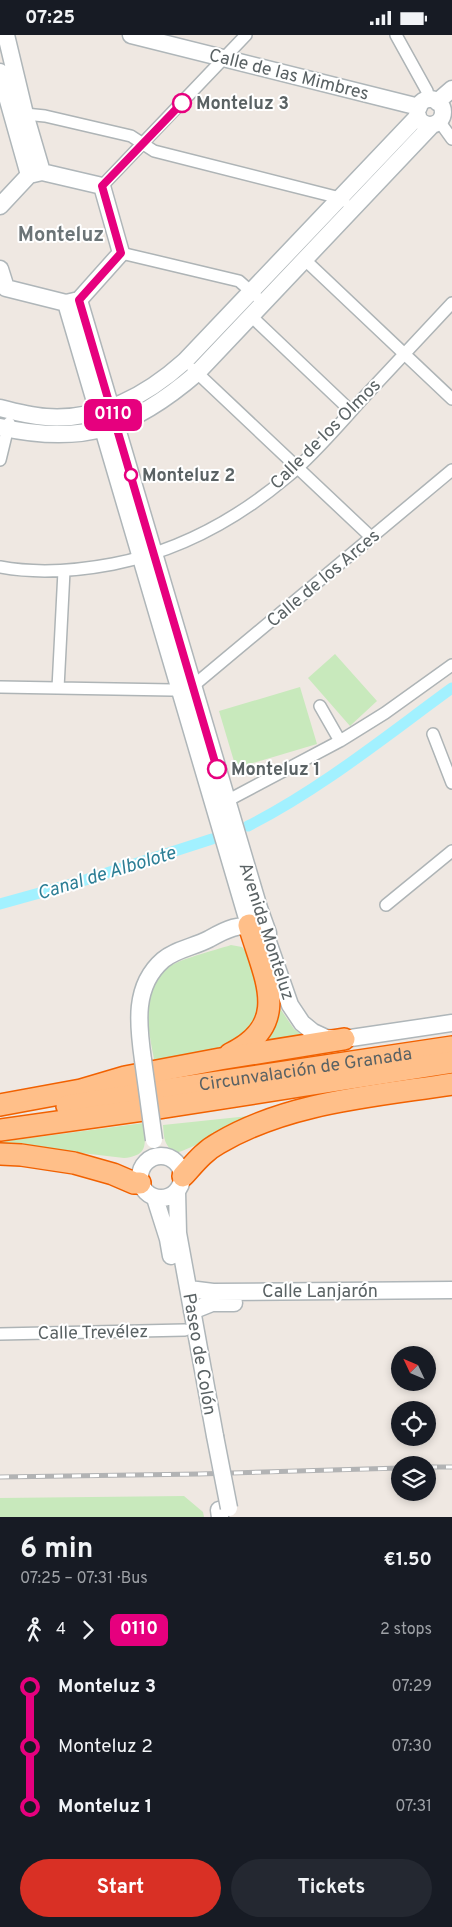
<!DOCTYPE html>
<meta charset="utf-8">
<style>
:root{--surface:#171b24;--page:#242831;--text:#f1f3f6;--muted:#9ea1a6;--accent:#d93025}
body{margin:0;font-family:Overpass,sans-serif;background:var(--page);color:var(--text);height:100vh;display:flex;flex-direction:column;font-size:19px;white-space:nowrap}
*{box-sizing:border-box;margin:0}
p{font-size:16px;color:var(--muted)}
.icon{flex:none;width:28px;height:28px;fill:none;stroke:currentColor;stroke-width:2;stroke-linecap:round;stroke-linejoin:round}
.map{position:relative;height:1482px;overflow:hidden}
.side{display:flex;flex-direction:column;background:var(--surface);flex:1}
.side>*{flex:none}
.badge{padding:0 10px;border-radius:8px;font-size:18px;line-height:32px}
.needle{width:32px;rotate:314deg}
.fabs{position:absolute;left:391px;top:1311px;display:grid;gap:10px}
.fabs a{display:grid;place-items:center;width:45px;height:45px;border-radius:50%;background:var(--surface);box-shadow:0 2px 8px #0003;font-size:25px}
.map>.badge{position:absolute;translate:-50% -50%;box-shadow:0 0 0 2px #fff}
.legs{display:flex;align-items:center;gap:8px;height:55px;padding:0 20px;font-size:16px}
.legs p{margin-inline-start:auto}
.overview{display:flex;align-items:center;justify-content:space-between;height:85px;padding:0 20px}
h1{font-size:28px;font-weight:700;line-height:38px}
.action{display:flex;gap:10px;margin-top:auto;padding:10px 20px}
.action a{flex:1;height:58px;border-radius:30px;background:var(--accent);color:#fff;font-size:20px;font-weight:700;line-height:58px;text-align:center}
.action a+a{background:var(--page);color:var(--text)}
ul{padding:0 20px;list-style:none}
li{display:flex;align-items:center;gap:18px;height:60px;font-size:19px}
li i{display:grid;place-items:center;width:8px;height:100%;margin:0 6px;background:currentColor}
li i::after{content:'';width:12px;height:12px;margin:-6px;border:4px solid;border-radius:50%;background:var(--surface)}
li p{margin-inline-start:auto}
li:first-child i{background:linear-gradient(#0000 50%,currentColor 0)}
li:last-child i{background:linear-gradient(currentColor 50%,#0000 0)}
.status{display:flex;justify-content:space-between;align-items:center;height:35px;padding:0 25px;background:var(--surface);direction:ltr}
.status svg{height:14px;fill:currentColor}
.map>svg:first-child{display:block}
.green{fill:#c8e9bc}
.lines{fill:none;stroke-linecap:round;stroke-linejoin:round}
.canal{stroke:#a2f1ff;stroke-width:11}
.street-casing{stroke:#aeb4b6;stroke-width:14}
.secondary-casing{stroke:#afb6b9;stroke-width:19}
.highway-casing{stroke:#f16100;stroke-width:24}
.street{stroke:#fff;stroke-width:11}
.secondary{stroke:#fff;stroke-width:16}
.highway{stroke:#ffbf89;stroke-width:21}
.rail-casing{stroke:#b2b3b4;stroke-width:5}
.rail{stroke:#fff;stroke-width:3;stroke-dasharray:9;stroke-linecap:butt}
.secondary-bridge-casing{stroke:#afb6b9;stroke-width:19;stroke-linecap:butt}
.secondary-bridge{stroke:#fff;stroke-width:16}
.line-1-casing{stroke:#fff;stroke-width:11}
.line-1{stroke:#e6007e;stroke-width:8}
.stop-1-dot{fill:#fff;stroke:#e6007e;stroke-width:2.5}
.labels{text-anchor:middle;stroke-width:4;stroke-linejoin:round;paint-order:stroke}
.street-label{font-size:18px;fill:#5a6264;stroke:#fff}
.stop-label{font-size:18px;font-weight:bold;fill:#5a6264;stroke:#fff;text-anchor:start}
.water-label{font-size:19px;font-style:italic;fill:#2c7e95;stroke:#fff}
.quarter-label{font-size:20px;font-weight:bold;fill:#6b7477;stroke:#fff}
</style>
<div class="status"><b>07:25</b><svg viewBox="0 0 49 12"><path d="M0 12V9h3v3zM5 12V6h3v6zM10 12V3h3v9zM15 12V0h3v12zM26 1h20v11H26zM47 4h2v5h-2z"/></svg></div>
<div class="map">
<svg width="452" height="1482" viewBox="0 0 452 1482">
<rect width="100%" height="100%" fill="#efe8e2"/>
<path class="green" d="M335,619L377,666L350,691L308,643Z
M300,652L317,709L236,733L219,676Z
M231,910L242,912L248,919L260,958L261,974L251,996L213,1019L155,1029C150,1002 138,956 162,936C177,924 213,916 231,910Z
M279,972L294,994L305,1002L260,1010C271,998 276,988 279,972Z
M268,1079L182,1116L175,1118C164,1110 164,1103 163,1090Z
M144,1088C145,1110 149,1120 124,1123L30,1112L0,1111V1107Z
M184,1461L203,1477L204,1482H0V1463Z"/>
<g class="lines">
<path class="canal" d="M248,791C321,754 386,701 452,653
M0,869L79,847L212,804"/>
<g class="street-casing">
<path id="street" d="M396,0L427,56L429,65
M19,80L25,79L45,81L131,101L154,116L340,163L344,166
M439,86L452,104
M102,151L246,0
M121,218L239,246L256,261
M304,224L452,364
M251,281L351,376
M193,334L371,502
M0,425L9,388
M0,532C37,539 76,536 113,529C179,516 236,485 287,442C315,419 342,386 366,360C395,329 423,299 452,268
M0,652L172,655L193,651L452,435
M58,653L64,536
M320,671L340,706
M433,699L452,748
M223,768L340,706L385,678L452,630
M386,870L452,816
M0,1299L185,1295"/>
</g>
<g class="secondary-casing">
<path id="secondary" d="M6,0L25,79L42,137
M131,0L419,72
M0,37L29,140
M417 77a13 13 0 1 1 26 0a13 13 0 1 1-26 0Z
M437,67L452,54
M0,171L29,140L42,137L102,151L121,218L79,265L66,268L6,253L0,234
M79,265L259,873L268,898V907L290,970L302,988L313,997L326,1003L344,1004L452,988
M66,268L249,890
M0,373C15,377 31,381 46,382C100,386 146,361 185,326L418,81
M0,392C84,411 133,393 197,338L432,90
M143,1025C138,990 133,951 163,925C176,914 194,912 209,904C225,895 241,886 259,895
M140 1142a21 21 0 1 1 42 0a21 21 0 1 1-42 0Z
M177,1156L178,1198L215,1401
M155,1163L168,1204L171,1221
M189,1254L213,1257L452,1255
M192,1276L212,1268H234
M219,1475L220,1482"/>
</g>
<g class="highway-casing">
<g id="highway">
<path d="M230,1019C293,989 264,942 249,890"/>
<path id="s1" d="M158,1056L452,1012"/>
<path d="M0,1070L81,1055L125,1042L220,1024L344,1004"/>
<path d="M67,1071L140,1059"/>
<path d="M159,1073L452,1027"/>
<path d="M0,1095L143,1075"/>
<path d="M0,1119L21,1120L74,1128L113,1139L134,1148H140"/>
<path d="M183,1141C194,1129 204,1116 219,1108C288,1067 375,1061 452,1049"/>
</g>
</g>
<use href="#street" class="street"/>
<use href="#secondary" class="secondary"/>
<use href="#highway" class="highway"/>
<g class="rail-casing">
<path id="rail" d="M428,1432H452
M0,1442L199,1439L400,1433"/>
</g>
<use href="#rail" class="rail"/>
<g class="secondary-bridge-casing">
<path id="secondary-bridge" d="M143,1025L154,1105
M215,1401L229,1473"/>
</g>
<use href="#secondary-bridge" class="secondary-bridge"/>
</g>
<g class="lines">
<g class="line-1-casing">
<path id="line-1" d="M182,68L102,151L121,218L79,265L217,734"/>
</g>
<use href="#line-1" class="line-1"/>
</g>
<g class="stop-1-dot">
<circle cx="182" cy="68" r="9"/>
<circle cx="131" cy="440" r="6"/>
<circle cx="217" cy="734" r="9"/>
</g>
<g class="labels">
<g class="street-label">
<text transform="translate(289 39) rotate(14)" y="6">Calle de las Mimbres</text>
<text transform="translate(325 399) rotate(-45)" y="6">Calle de los Olmos</text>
<text transform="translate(323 543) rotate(-40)" y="6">Calle de los Arces</text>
<text transform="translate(267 896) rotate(72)" y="6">Avenida Monteluz</text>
<text dy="6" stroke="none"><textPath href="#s1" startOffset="149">Circunvalación de Granada</textPath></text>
<text x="320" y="1262">Calle Lanjarón</text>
<text transform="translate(93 1297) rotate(-1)" y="6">Calle Trevélez</text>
<text transform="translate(200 1319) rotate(80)" y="6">Paseo de Colón</text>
</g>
<g class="stop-label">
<text x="196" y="74">Monteluz 3</text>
<text x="142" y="446">Monteluz 2</text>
<text x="231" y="740">Monteluz 1</text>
</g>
<g class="water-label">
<text transform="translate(106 837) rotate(-17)" y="7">Canal de Albolote</text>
</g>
<g class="quarter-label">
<text x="61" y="206">Monteluz</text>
</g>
</g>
</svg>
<div class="fabs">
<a><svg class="needle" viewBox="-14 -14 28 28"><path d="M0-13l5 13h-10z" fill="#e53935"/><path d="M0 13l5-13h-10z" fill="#9ea1a6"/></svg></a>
<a><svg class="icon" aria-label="locate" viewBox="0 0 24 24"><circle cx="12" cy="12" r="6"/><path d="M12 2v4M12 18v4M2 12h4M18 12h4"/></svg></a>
<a><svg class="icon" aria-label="layers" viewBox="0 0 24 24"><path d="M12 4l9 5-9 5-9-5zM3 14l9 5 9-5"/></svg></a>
</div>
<b class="badge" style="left:113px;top:380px;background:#e6007e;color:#fff">0110</b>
</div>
<section class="side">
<div class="overview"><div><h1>6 min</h1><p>07:25 – 07:31 · Bus</p></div><b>€1.50</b></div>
<div class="legs"><svg class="icon" aria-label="walk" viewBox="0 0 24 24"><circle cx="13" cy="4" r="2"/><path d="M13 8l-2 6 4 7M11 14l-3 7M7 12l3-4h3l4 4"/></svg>4<svg class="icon" aria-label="forward" viewBox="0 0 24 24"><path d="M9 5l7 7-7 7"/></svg><b class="badge" style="background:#e6007e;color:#fff">0110</b><p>2 stops</p></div>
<ul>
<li><i style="color:#e6007e"></i><b>Monteluz 3</b><p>07:29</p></li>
<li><i style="color:#e6007e"></i><span>Monteluz 2</span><p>07:30</p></li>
<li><i style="color:#e6007e"></i><b>Monteluz 1</b><p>07:31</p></li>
</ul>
<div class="action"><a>Start</a><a>Tickets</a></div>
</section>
